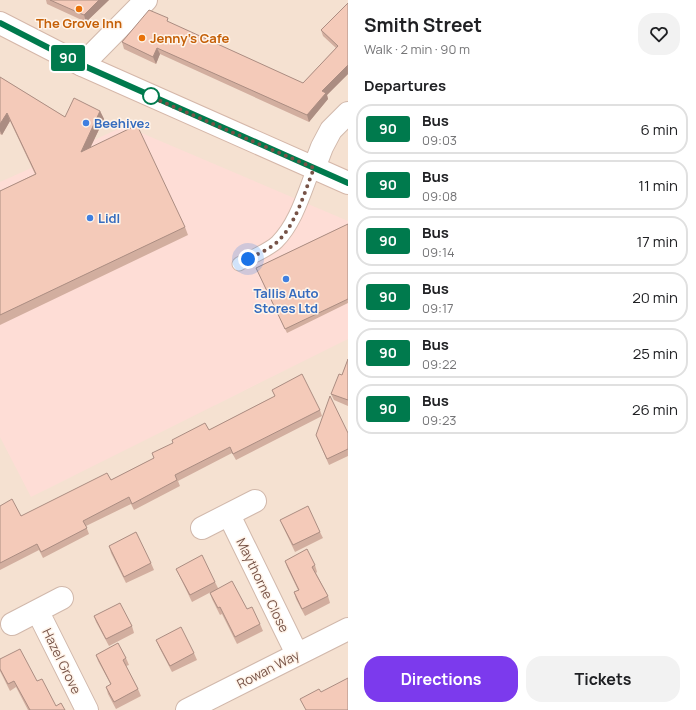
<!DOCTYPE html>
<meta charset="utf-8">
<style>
:root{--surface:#fff;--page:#f2f2f2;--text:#202124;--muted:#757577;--line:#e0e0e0;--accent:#7c3aed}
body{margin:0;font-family:Manrope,sans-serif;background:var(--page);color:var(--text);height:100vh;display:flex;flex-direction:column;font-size:15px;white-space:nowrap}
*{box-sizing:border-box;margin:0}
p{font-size:13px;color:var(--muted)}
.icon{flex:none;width:22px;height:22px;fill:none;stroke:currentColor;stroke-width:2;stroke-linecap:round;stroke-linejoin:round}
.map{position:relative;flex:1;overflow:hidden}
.sheet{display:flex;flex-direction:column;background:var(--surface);width:348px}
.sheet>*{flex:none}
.badge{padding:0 8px;border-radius:3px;font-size:14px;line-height:26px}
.you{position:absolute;width:20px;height:20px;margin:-10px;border:3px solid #fff;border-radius:50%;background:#1a73e8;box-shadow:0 0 0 6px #1a73e833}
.map>.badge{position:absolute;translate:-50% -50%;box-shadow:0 0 0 2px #fff}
h2{padding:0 16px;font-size:15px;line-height:36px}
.round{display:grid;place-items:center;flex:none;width:42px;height:42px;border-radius:16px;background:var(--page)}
.headline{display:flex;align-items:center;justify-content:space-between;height:68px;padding:0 16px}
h1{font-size:19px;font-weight:700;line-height:30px}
.action{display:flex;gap:8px;margin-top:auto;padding:8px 16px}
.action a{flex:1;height:46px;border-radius:16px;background:var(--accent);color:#fff;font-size:16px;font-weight:700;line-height:46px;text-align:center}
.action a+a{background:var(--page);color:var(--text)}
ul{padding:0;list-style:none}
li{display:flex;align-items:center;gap:12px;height:50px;margin:0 8px 6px;padding:0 8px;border:2px solid var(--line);border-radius:16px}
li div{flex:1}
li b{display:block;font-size:15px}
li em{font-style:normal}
li .badge{min-width:44px;font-weight:700;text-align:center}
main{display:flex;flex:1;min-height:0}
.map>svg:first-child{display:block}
.residential{fill:#f5e1d1}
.commercial{fill:#feddd6}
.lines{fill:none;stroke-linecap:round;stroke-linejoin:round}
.lane-casing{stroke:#d1b8ab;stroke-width:15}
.street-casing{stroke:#d1b8ab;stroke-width:24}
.secondary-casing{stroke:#d5b7a9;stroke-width:24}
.lane{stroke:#fff;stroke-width:13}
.street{stroke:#fff;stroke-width:22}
.secondary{stroke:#fff;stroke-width:22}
.wall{fill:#d2ae9f}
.shaded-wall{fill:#ab8d82}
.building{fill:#f4cab9;stroke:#ab8d82}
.line-casing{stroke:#fff;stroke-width:9}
.line{stroke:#007a4d;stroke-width:6}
.walk{stroke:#775347;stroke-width:4;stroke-dasharray:0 7.2}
.food-dot{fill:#e8710a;stroke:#fff4ea;stroke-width:1.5}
.stop-dot{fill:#fff;stroke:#007a4d;stroke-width:2}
.shop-dot{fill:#3f7fe0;stroke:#fff4ea;stroke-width:1.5}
.labels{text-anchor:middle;stroke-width:3;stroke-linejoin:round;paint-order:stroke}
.food-label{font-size:13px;font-weight:bold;fill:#c56008;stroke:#fff4ea}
.shop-label{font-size:13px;font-weight:bold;fill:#366cbe;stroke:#fff4ea;text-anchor:start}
.street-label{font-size:13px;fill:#775347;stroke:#fff4ea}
</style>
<main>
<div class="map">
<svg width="348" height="710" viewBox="0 0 348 710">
<rect width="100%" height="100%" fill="#fdf0e3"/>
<path class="residential" d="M0,0H348V710H0Z"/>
<path class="commercial" d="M125,126L348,221V339L31,497L0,437V182Z"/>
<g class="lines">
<g class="lane-casing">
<path id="lane" d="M239,264C249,258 269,250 277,242C296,223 304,193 314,168"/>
</g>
<g class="street-casing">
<path id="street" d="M82,65L146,0
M314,168L322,147L331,130L348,113
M229,515L297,654
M202,528L255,501
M38,612L87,710
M12,624L62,598
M187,710L348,629"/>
</g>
<g class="secondary-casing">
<path id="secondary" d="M0,23L82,65L348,183"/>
</g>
<use href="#lane" class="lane"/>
<use href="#street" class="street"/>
<use href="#secondary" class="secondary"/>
</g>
<path class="wall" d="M45,0H109L86,22L47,4L46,0Z
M348,3V74L327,95L328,99L309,122L160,54L156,64L124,49L122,42L170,23L303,83L336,48L323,36L321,30Z
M0,77L65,117L100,111L104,119L90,148L185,227L188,235L0,325V191L35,174L10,121L2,135L0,134Z
M348,224V303L287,333L256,268Z
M348,359V406L334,400L331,394L342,375Z
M272,390L320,410L322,416L236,460L232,453L178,481L180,486L134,510L131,504L86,526L89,534L43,558L39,550L0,570V506L21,516L111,480L154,458L152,453L209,430L275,396Z
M348,433V456L329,465L316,435Z
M280,520L320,532L323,538L295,552L283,527Z
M109,546L151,563L154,570L126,583L111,553Z
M285,561L315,565L317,572L316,573L328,596L330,603L305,616L296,599L294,592L298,590L287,567Z
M176,569L215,582L218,588L247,609L260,624L263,631L237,644L222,614L220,615L212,599L210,593L211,592L192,602L179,575Z
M94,616L132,626L134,633L109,646L96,622Z
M156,640L194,653L197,660L172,672L159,647Z
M96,655L126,658L129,665L126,666L138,689L141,696L116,709L108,694L106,687L111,685L98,661Z
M0,659L37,681L56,706L65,710H28L16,687L10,691L0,671Z"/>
<path class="shaded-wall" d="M99,0H109L86,22L84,15Z
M157,48L160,54L156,64L153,57Z
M348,65V74L327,95L328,99L309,122L307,115L322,91Z
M100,111L104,119L84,161L81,152Z
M7,113L10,121L2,135L0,131V124Z"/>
<path class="building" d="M50,0H99L84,15Z
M348,3V65L322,91L326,93L307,115L157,48L153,57L122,42L149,10L168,18L167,21L303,83L338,46L321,30Z
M0,77L65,117L74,98L100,111L81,152L137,125L185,227L0,315V191L36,174L7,113L0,124Z
M348,224V299L285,329L256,268Z
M348,359V400L331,394L339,374L342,375Z
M302,374L320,410L233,454L230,447L175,475L177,480L132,504L129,497L83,521L87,528L41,552L37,544L0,563V506L12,499L21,516L107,473L111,480L154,458L152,453L173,443L172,440L205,423L209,430L275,396L272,390Z
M330,396L348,433V449L327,459L316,435Z
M308,506L320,532L293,545L280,520Z
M136,532L151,563L124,577L109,546Z
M307,549L315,565L312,567L328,596L302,609L294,592L299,590L285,561Z
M202,555L215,582L190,595L176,569Z
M232,581L247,609L252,607L260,624L235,637L220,607L218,608L210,593Z
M120,603L132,626L106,639L94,616Z
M181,627L194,653L170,666L156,640Z
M118,643L126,658L123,660L138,689L114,702L106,687L111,684L96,655Z
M20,649L37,681L42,679L56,706L61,703L65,710H30L14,681L8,684L0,669V659Z
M348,678V710H306L300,699L319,689L321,692Z"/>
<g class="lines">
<g class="line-casing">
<path id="line" d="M0,23L82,65L348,183"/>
</g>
<use href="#line" class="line"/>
<path class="walk" d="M151,96H149L314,168C305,191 295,227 276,243C268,250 257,254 248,259"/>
</g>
<g class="food-dot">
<circle cx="79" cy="9" r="4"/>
<circle cx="142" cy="38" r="4"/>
</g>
<circle class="stop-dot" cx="151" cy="96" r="8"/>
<g class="shop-dot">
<circle cx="86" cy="123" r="4"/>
<circle cx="90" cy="218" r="4"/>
<circle cx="286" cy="279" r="4"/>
</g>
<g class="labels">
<g class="food-label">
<text x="79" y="28">The Grove Inn</text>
<text x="150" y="43" text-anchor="start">Jenny's Cafe</text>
</g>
<g class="shop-label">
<text x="94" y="128">Beehive₂</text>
<text x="98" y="223">Lidl</text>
<text x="286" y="298" text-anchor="middle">Tallis Auto<tspan x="286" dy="15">Stores Ltd</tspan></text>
</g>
<g class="street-label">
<text transform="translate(263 585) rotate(64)" y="5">Maythorne Close</text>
<text transform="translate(62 661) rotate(64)" y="5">Hazel Grove</text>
<text transform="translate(268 669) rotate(-27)" y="5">Rowan Way</text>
</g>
</g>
</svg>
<div class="you" style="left:248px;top:259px"></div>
<b class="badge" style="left:68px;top:58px;background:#007a4d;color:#fff">90</b>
</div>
<section class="sheet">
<div class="headline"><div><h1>Smith Street</h1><p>Walk · 2 min · 90 m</p></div><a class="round"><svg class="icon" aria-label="heart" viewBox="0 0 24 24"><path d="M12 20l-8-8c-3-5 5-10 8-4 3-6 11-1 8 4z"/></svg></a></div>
<h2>Departures</h2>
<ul>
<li><span class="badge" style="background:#007a4d;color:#fff">90</span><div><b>Bus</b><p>09:03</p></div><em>6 min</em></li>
<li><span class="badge" style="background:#007a4d;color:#fff">90</span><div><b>Bus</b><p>09:08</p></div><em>11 min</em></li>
<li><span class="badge" style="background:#007a4d;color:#fff">90</span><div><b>Bus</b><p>09:14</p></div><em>17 min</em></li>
<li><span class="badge" style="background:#007a4d;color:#fff">90</span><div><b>Bus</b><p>09:17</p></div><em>20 min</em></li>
<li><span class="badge" style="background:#007a4d;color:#fff">90</span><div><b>Bus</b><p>09:22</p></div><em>25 min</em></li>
<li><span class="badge" style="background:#007a4d;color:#fff">90</span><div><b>Bus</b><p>09:23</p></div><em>26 min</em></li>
</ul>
<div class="action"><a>Directions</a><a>Tickets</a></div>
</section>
</main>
